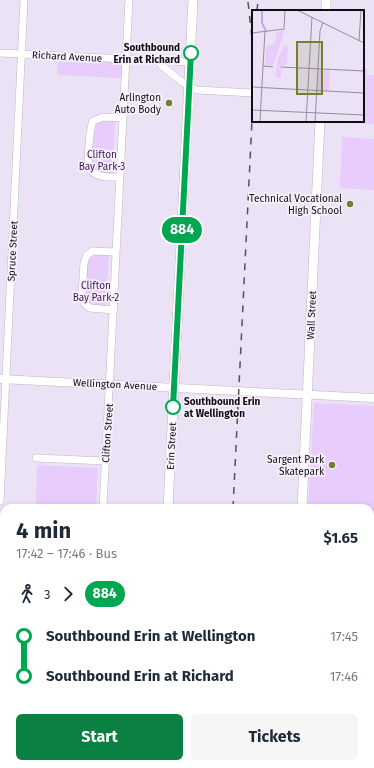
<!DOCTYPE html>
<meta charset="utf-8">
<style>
:root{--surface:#fff;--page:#f6f6f7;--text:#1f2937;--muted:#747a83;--accent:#0b8043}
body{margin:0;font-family:"Fira Sans",sans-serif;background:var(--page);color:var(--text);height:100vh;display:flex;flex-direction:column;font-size:15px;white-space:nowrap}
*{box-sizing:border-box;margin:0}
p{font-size:13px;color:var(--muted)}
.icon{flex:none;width:22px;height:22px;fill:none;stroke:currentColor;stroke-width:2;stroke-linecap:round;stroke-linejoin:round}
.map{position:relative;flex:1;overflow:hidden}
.details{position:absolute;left:0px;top:504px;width:374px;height:264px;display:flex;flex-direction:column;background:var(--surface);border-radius:12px 12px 0 0;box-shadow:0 2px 6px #0003}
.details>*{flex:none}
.badge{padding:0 8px;border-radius:13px;font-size:14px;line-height:26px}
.map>.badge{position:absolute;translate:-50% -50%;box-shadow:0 0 0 2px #fff}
.legs{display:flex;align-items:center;gap:6px;height:44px;padding:0 16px;font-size:13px}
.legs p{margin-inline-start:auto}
.summary{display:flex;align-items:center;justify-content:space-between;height:68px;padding:0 16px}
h1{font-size:22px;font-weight:700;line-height:30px}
.primary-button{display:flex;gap:8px;margin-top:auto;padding:8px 16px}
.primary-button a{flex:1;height:46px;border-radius:6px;background:var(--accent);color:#fff;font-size:16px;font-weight:700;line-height:46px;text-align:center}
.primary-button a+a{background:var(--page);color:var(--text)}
ul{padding:0 16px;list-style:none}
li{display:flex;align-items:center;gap:14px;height:40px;font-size:15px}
li i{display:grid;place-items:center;width:6px;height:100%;margin:0 5px;background:currentColor}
li i::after{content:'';width:10px;height:10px;margin:-5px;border:3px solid;border-radius:50%;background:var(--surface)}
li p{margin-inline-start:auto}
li:first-child i{background:linear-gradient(#0000 50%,currentColor 0)}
li:last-child i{background:linear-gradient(currentColor 50%,#0000 0)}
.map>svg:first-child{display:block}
.green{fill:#e7ccfc}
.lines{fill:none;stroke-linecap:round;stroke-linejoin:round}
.minor-casing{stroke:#bfb5c7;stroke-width:8}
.tertiary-casing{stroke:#bfb5c7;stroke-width:9}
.secondary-casing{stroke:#bfb5c7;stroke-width:10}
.minor{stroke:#fff;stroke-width:7}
.tertiary{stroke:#fff;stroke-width:8}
.secondary{stroke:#fff;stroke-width:9}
.rail{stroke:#56505a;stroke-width:1.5;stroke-dasharray:7 7;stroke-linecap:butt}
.line-1-casing{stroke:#fff;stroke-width:9}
.line-1{stroke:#00a651;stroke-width:6}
.stop-1-dot{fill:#fff;stroke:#00a651;stroke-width:2}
.poi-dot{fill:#73812e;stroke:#f7f1fd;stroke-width:1.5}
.labels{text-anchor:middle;stroke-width:3.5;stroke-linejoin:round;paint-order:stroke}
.stop-label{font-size:10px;font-weight:bold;fill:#100d13;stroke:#f7f1fd;text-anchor:end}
.street-label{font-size:10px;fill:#100d13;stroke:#f7f1fd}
.poi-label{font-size:10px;fill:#100d13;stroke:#f7f1fd;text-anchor:end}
.park-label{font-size:10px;fill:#3d1256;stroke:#f7f1fd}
.inset-river{fill:none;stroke:#c7a6e0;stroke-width:2}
.inset-road{fill:none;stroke:#948d9b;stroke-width:1}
.view{fill:#73812e;fill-opacity:0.15;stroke:#73812e;stroke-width:2}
.inset-edge{fill:none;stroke:#100d13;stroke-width:2}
</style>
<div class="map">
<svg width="374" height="768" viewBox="0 0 374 768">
<rect width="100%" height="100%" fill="#ece2f5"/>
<path class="green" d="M58,59L122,62L121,78L57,75Z
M363,67L367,68V75H374V124L343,123V121H363Z
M104,120L115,121L113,174L98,172L92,164L93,130L95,125L98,122Z
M342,137L374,139V190L340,188Z
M93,254H109L106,307C100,307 92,308 88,303C83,297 84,268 87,262C88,258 91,257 93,254Z
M314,403L374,406V708L370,707V508H308Z
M37,465L98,468L96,508H36Z"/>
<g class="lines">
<g class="minor-casing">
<path id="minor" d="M0,53L190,62
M158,60L162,66L182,82L197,90L253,93
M120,177C112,177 101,178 94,173C92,172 90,169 89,166C87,159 90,128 93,121L103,117L123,118
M114,310L90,308L84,303L82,294L84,263L87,255L93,251L116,252
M36,458L105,461
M0,501L24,0
M103,508L129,0
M90,768V764
M355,768V764"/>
</g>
<g class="tertiary-casing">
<path id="tertiary" d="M0,379L374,398"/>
</g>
<g class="secondary-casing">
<path id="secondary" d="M326,11V0
M168,508L193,0
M302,508L320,121
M0,698H4
M370,715H374
M155,768L156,764
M287,768V764"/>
</g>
<use href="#minor" class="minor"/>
<use href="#tertiary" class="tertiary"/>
<use href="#secondary" class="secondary"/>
<path class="rail" d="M248,2L253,47
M257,11L258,0
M233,508L253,100
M220,768V764"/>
</g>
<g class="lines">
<g class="line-1-casing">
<path id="line-1" d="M173,407L191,53"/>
</g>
<use href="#line-1" class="line-1"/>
</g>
<g class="stop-1-dot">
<circle cx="191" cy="53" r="7"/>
<circle cx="173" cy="407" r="7"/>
</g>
<g class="poi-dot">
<circle cx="169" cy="103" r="4"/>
<circle cx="350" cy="204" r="4"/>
<circle cx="332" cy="465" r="4"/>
</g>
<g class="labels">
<g class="stop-label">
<text x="180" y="51">Southbound<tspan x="180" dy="12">Erin at Richard</tspan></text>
<text x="184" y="405" text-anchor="start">Southbound Erin<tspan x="184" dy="12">at Wellington</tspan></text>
</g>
<g class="street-label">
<text transform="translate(67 56) rotate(3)" y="4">Richard Avenue</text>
<text transform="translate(12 251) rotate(-87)" y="4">Spruce Street</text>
<text transform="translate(311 315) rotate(-87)" y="4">Wall Street</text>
<text transform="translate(115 384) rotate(3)" y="4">Wellington Avenue</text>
<text transform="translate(107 433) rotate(-86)" y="4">Clifton Street</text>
<text transform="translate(171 446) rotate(-87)" y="4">Erin Street</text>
</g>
<g class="poi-label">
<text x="161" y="101">Arlington<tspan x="161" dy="12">Auto Body</tspan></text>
<text x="342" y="202">Technical Vocational<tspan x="342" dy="12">High School</tspan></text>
<text x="324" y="463">Sargent Park<tspan x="324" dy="12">Skatepark</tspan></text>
</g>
<g class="park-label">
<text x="102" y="158">Clifton<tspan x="102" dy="12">Bay Park-3</tspan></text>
<text x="96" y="289">Clifton<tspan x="96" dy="12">Bay Park-2</tspan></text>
</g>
</g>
<g transform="translate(252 10)">
<rect width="112" height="112" fill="#ece2f5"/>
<path d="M33,19L21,56H13L14,36L23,34L24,23ZM32,36H36L35,55H30L29,68L23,67L26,48ZM66,60H78L77,81L65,80Z" fill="#e7ccfc"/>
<path class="inset-river" d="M10,0V13L14,21"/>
<path class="inset-road" d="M45,0L112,33M13,21L11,56L21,57M0,23L32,19L33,0M107,31L109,0M29,57L112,61M0,77L112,83M0,100L112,105M8,112L11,56M54,112L60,7M63,112L68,21L71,12"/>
<path class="view" d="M45,32H70V84H45Z"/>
<rect width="112" height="112" class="inset-edge"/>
</g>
</svg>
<b class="badge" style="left:182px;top:230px;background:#00a651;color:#fff">884</b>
<section class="details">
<div class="summary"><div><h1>4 min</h1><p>17:42 – 17:46 · Bus</p></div><b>$1.65</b></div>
<div class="legs"><svg class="icon" aria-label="walk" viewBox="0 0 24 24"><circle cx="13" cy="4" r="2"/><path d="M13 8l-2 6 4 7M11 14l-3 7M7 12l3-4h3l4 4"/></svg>3<svg class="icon" aria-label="forward" viewBox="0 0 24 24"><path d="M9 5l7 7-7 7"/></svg><b class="badge" style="background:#00a651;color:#fff">884</b></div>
<ul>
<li><i style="color:#00a651"></i><b>Southbound Erin at Wellington</b><p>17:45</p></li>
<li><i style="color:#00a651"></i><b>Southbound Erin at Richard</b><p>17:46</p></li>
</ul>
<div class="primary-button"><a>Start</a><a>Tickets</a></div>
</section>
</div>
